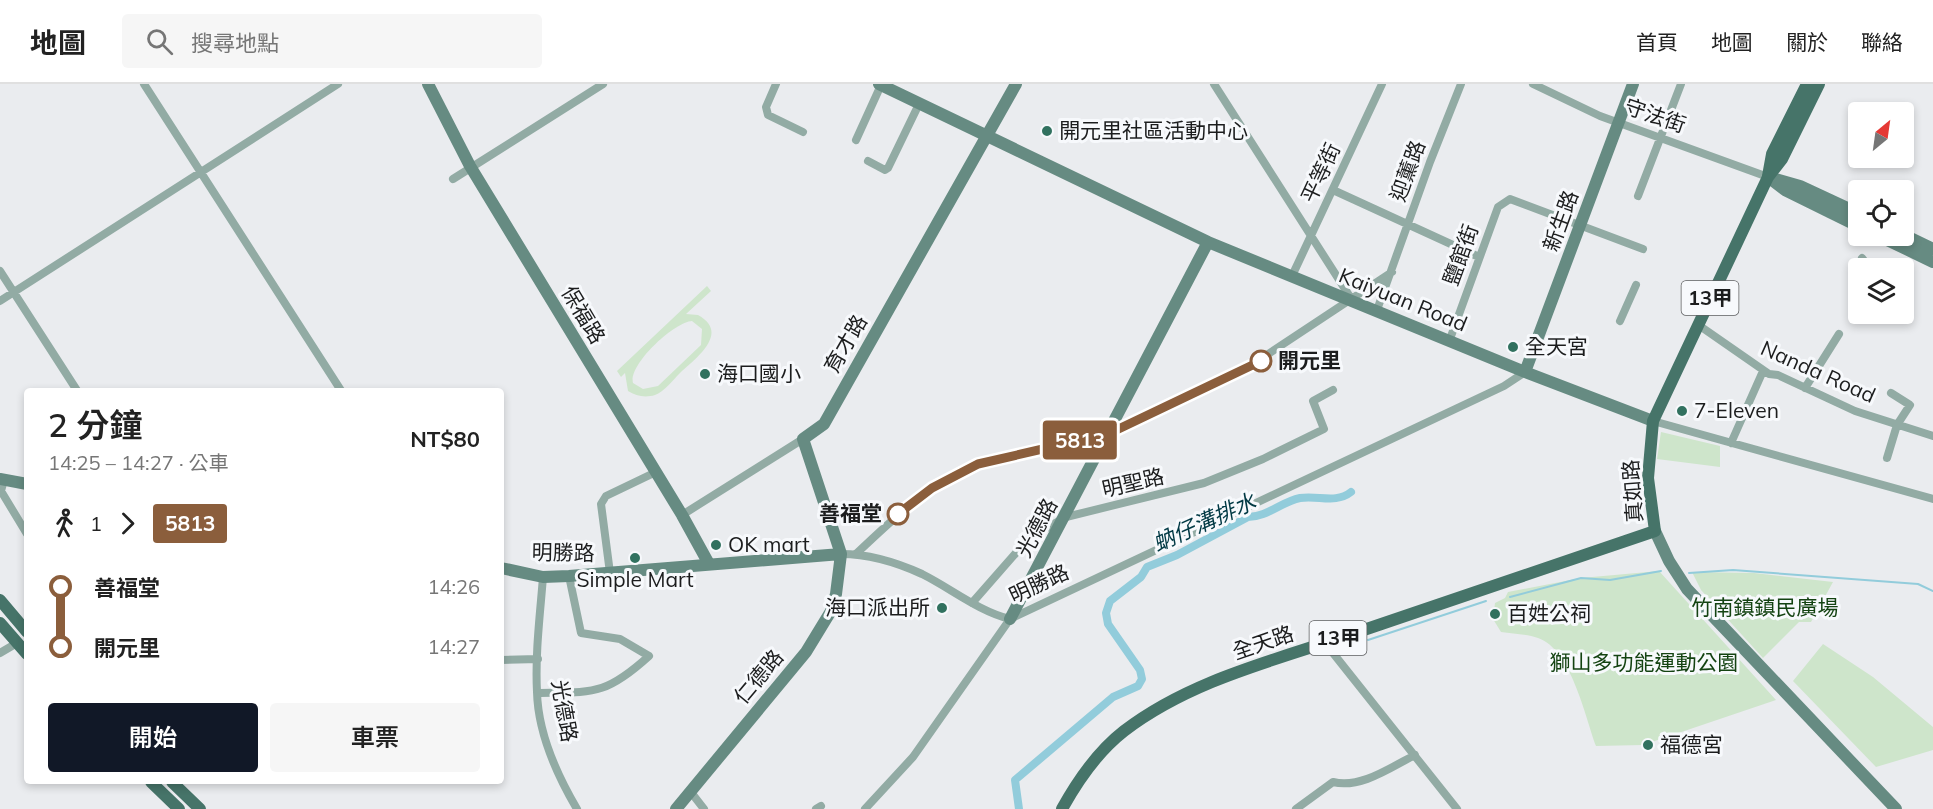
<!DOCTYPE html>
<html lang="zh-TW">
<meta charset="utf-8">
<style>
:root{--surface:#fff;--page:#f6f6f6;--text:#222;--muted:#767676;--line:#e0e0e0;--accent:#111827}
body{margin:0;font-family:Mulish,"Noto Sans TC",sans-serif;background:var(--page);color:var(--text);height:100vh;display:flex;flex-direction:column;font-size:22px;white-space:nowrap}
*{box-sizing:border-box;margin:0}
p{font-size:20px;color:var(--muted)}
.icon{flex:none;width:33px;height:33px;fill:none;stroke:currentColor;stroke-width:2;stroke-linecap:round;stroke-linejoin:round}
.map{position:relative;flex:1;overflow:hidden}
.sheet{position:absolute;left:24px;top:304px;width:480px;height:396px;display:flex;flex-direction:column;background:var(--surface);border-radius:6px;box-shadow:0 3px 9px #0003}
.sheet>*{flex:none}
.badge{padding:0 12px;border-radius:4px;font-size:21px;line-height:39px}
.needle{width:39px;rotate:29deg}
.tools{position:absolute;left:1848px;top:18px;display:grid;gap:12px}
.tools a{display:grid;place-items:center;width:66px;height:66px;border-radius:6px;background:var(--surface);box-shadow:0 3px 9px #0003;font-size:30px}
.map>.badge{position:absolute;translate:-50% -50%;box-shadow:0 0 0 3px #fff}
.legs{display:flex;align-items:center;gap:9px;height:66px;padding:0 24px;font-size:20px}
.legs p{margin-inline-start:auto}
.headline{display:flex;align-items:center;justify-content:space-between;height:102px;padding:0 24px}
h1{font-size:33px;font-weight:600;line-height:45px}
.primary-button{display:flex;gap:12px;margin-top:auto;padding:12px 24px}
.primary-button a{flex:1;height:69px;border-radius:6px;background:var(--accent);color:#fff;font-size:24px;font-weight:600;line-height:69px;text-align:center}
.primary-button a+a{background:var(--page);color:var(--text)}
ul{padding:0 24px;list-style:none}
li{display:flex;align-items:center;gap:21px;height:60px;font-size:22px}
li i{display:grid;place-items:center;width:9px;height:100%;margin:0 8px;background:currentColor}
li i::after{content:'';width:15px;height:15px;margin:-8px;border:4px solid;border-radius:50%;background:var(--surface)}
li p{margin-inline-start:auto}
li:first-child i{background:linear-gradient(#0000 50%,currentColor 0)}
li:last-child i{background:linear-gradient(currentColor 50%,#0000 0)}
header{display:flex;align-items:center;gap:36px;box-sizing:border-box;height:84px;padding:0 30px;background:var(--surface);border-bottom:2px solid var(--line)}
header strong{font-size:28px}
nav{display:flex;gap:33px;margin-inline-start:auto;font-size:21px}
.search{width:420px;height:54px;background:var(--page);display:flex;align-items:center;gap:15px;box-sizing:border-box;padding:0 21px;border-radius:6px;color:var(--muted);font-size:22px}
.map>svg:first-child{display:block}
.green{fill:#cee5cb;fill-rule:evenodd}
.lines{fill:none;stroke-linecap:round;stroke-linejoin:round}
.stream{stroke:#92ccdb;stroke-width:2}
.canal{stroke:#92ccdb;stroke-width:8}
.street{stroke:#92aba4;stroke-width:8}
.secondary{stroke:#668b82;stroke-width:12}
.primary{stroke:#467469;stroke-width:12}
.line-1-casing{stroke:#fff;stroke-width:14}
.line-1{stroke:#8b5e3c;stroke-width:9}
.poi-dot{fill:#31715f;stroke:#f7f9fc;stroke-width:2}
.stop-1-dot{fill:#fff;stroke:#8b5e3c;stroke-width:3}
.labels{text-anchor:middle;stroke-width:6;stroke-linejoin:round;paint-order:stroke}
.shield{fill:#f7f9fc;stroke:#5e5f61;stroke-width:1.5}
.shield-label{font-size:20px;font-weight:bold;fill:#1c1d1e}
.street-label{font-size:21px;fill:#1c1d1e;stroke:#f7f9fc}
.poi-label{font-size:21px;fill:#1c1d1e;stroke:#f7f9fc;text-anchor:start}
.stop-label{font-size:21px;font-weight:bold;fill:#1c1d1e;stroke:#f7f9fc;text-anchor:start}
.park-label{font-size:21px;fill:#144312;stroke:#f7f9fc}
.water-label{font-size:22px;font-style:italic;fill:#013944;stroke:#f7f9fc}
</style>
<header>
<strong>地圖</strong>
<div class="search"><svg class="icon" aria-label="search" viewBox="0 0 24 24"><circle cx="10" cy="10" r="6"/><path d="M15 15l6 6"/></svg>搜尋地點</div>
<nav><a>首頁</a><a>地圖</a><a>關於</a><a>聯絡</a></nav>
</header>
<div class="map">
<svg width="1933" height="725" viewBox="0 0 1933 725">
<rect width="100%" height="100%" fill="#eaecef"/>
<path class="green" d="M707,202L711,207L686,230L698,231C731,249 695,275 680,289C673,296 664,308 655,311C645,314 636,312 628,307L625,289L621,293L617,287ZM692,237L702,245L701,261L658,302L643,305L633,299C628,281 674,238 692,237Z
M1661,348L1720,362V383L1657,375Z
M1659,487L1776,616L1643,661L1596,662C1585,632 1571,565 1538,554C1527,550 1513,550 1501,548L1493,535L1495,519L1505,514L1508,508L1581,494Z
M1692,488L1754,489L1833,498L1811,538H1799L1763,574L1701,506Z
M1823,560L1873,593L1933,643V666L1876,683L1793,597Z"/>
<g class="lines">
<path class="stream" d="M1689,489L1733,486L1918,500L1933,507
M1510,513L1581,494L1610,496L1661,487
M1368,556L1486,517"/>
<path class="canal" d="M1019,725L1015,696L1113,613L1138,602L1142,595L1140,586L1108,540L1106,529L1110,517L1141,493L1147,483L1177,471L1248,433C1267,433 1281,418 1300,414C1318,411 1336,420 1351,408"/>
<path class="street" d="M144,0L342,308
M776,0L766,23L768,31L803,48
M1214,0L1352,216
M1533,0L1600,32L1768,93
M856,56L881,1
M868,77L885,86L888,84L919,20
M453,95L603,0
M1333,106L1479,173
M1638,112L1681,0
M1862,174L1870,184
M0,187L78,308
M1292,192L1382,0
M0,217L338,0
M1377,226L1430,78L1461,0
M1620,237L1636,201
M1697,240L1769,290L1778,291L1855,327L1933,352
M1450,255L1498,123L1510,115L1643,165
M1805,304L1839,250
M1653,337L1933,415
M1731,359L1763,287
M1887,374L1897,341L1910,321L1891,309
M4,396L1,407L27,450
M682,431L803,355
M841,470C868,470 898,479 922,490C952,505 978,527 1010,535L1504,302L1525,288
M856,470C893,435 930,399 978,379L1108,350L1238,290L1392,188
M610,489L601,420L606,412L656,388
M543,493C540,531 535,570 537,608C538,649 557,691 577,725
M972,519L1029,454L1066,433L1204,399L1263,375L1324,345L1313,317L1333,306
M1325,559L1457,725
M0,569L17,559
M501,576L538,575
M537,609C593,608 605,612 649,572L620,555L581,549L569,492
M690,707L704,725
M816,725L821,722
M865,725L913,673L1010,535
M1296,725L1333,698C1361,705 1391,683 1415,671"/>
<path class="secondary" d="M428,0L470,82L682,431L709,480
M879,0L1208,158L1525,288L1653,337
M1768,93L1785,106L1858,142
M1772,94L1800,102L1858,129
M1904,151L1933,165
M1879,152L1933,178
M1525,288L1633,0
M0,395L27,400
M1655,447L1669,477L1687,505L1896,725
M501,484L543,493L569,492L841,470
M1010,535L1208,158
M676,725L806,568L831,527L836,510L841,470L803,355L824,340L1016,0"/>
<path class="primary" d="M1768,92L1772,70L1807,0
M0,516L27,548
M0,539L27,570
M151,698L179,725
M172,698L200,725
M1062,725C1078,696 1097,668 1124,647C1189,597 1272,577 1349,551C1451,516 1553,481 1655,447L1648,394L1653,337L1768,93L1782,75L1819,0"/>
</g>
<g class="lines">
<g class="line-1-casing">
<path id="line-1" d="M898,430L932,404L978,380L1108,350L1261,277"/>
</g>
<use href="#line-1" class="line-1"/>
</g>
<g class="poi-dot">
<circle cx="1047" cy="47" r="6"/>
<circle cx="1513" cy="263" r="6"/>
<circle cx="705" cy="290" r="6"/>
<circle cx="1682" cy="327" r="6"/>
<circle cx="716" cy="461" r="6"/>
<circle cx="635" cy="474" r="6"/>
<circle cx="942" cy="524" r="6"/>
<circle cx="1495" cy="530" r="6"/>
<circle cx="1648" cy="661" r="6"/>
</g>
<g class="stop-1-dot">
<circle cx="1261" cy="277" r="10"/>
<circle cx="898" cy="430" r="10"/>
</g>
<g class="labels">
<g class="shield">
<rect x="1681.5" y="197" width="57" height="34" rx="4.5"/>
<rect x="1309.5" y="537" width="57" height="34" rx="4.5"/>
</g>
<g class="shield-label">
<text x="1710" y="221">13甲</text>
<text x="1338" y="561">13甲</text>
</g>
<g class="street-label">
<text transform="translate(1655 32) rotate(19)" y="7">守法街</text>
<text transform="translate(1408 87) rotate(-70)" y="7">迎薰路</text>
<text transform="translate(1321 89) rotate(-65)" y="7">平等街</text>
<text transform="translate(1561 137) rotate(-70)" y="7">新生路</text>
<text transform="translate(1461 171) rotate(-70)" y="7">鹽館街</text>
<text transform="translate(1403 216) rotate(22)" y="7">Kaiyuan Road</text>
<text transform="translate(583 231) rotate(59)" y="7">保福路</text>
<text transform="translate(846 260) rotate(-60)" y="7">育才路</text>
<text transform="translate(1818 288) rotate(24)" y="7">Nanda Road</text>
<text transform="translate(1133 399) rotate(-13)" y="7">明聖路</text>
<text transform="translate(1633 407) rotate(-94)" y="7">真如路</text>
<text transform="translate(1037 444) rotate(-62)" y="7">光德路</text>
<text transform="translate(563 469) rotate(1)" y="7">明勝路</text>
<text transform="translate(1039 500) rotate(-25)" y="7">明勝路</text>
<text transform="translate(1263 559) rotate(-19)" y="7">全天路</text>
<text transform="translate(759 593) rotate(-50)" y="7">仁德路</text>
<text transform="translate(564 627) rotate(80)" y="7">光德路</text>
</g>
<g class="poi-label">
<text x="1059" y="54">開元里社區活動中心</text>
<text x="1525" y="270">全天宮</text>
<text x="717" y="297">海口國小</text>
<text x="1694" y="334">7-Eleven</text>
<text x="728" y="468">OK mart</text>
<text x="635" y="503" text-anchor="middle">Simple Mart</text>
<text x="930" y="531" text-anchor="end">海口派出所</text>
<text x="1507" y="537">百姓公祠</text>
<text x="1660" y="668">福德宮</text>
</g>
<g class="stop-label">
<text x="1278" y="284">開元里</text>
<text x="882" y="437" text-anchor="end">善福堂</text>
</g>
<g class="park-label">
<text x="1765" y="531">竹南鎮鎮民廣場</text>
<text x="1644" y="586">獅山多功能運動公園</text>
</g>
<g class="water-label">
<text transform="translate(1204 438) rotate(-24)" y="8">蚋仔溝排水</text>
</g>
</g>
</svg>
<div class="tools">
<a><svg class="needle" viewBox="-14 -14 28 28"><path d="M0-13l5 13h-10z" fill="#e53935"/><path d="M0 13l5-13h-10z" fill="#767676"/></svg></a>
<a><svg class="icon" aria-label="locate" viewBox="0 0 24 24"><circle cx="12" cy="12" r="6"/><path d="M12 2v4M12 18v4M2 12h4M18 12h4"/></svg></a>
<a><svg class="icon" aria-label="layers" viewBox="0 0 24 24"><path d="M12 4l9 5-9 5-9-5zM3 14l9 5 9-5"/></svg></a>
</div>
<b class="badge" style="left:1080px;top:356px;background:#8b5e3c;color:#fff">5813</b>
<section class="sheet">
<div class="headline"><div><h1>2 分鐘</h1><p>14:25 – 14:27 · 公車</p></div><b>NT$80</b></div>
<div class="legs"><svg class="icon" aria-label="walk" viewBox="0 0 24 24"><circle cx="13" cy="4" r="2"/><path d="M13 8l-2 6 4 7M11 14l-3 7M7 12l3-4h3l4 4"/></svg>1<svg class="icon" aria-label="forward" viewBox="0 0 24 24"><path d="M9 5l7 7-7 7"/></svg><b class="badge" style="background:#8b5e3c;color:#fff">5813</b></div>
<ul>
<li><i style="color:#8b5e3c"></i><b>善福堂</b><p>14:26</p></li>
<li><i style="color:#8b5e3c"></i><b>開元里</b><p>14:27</p></li>
</ul>
<div class="primary-button"><a>開始</a><a>車票</a></div>
</section>
</div>
